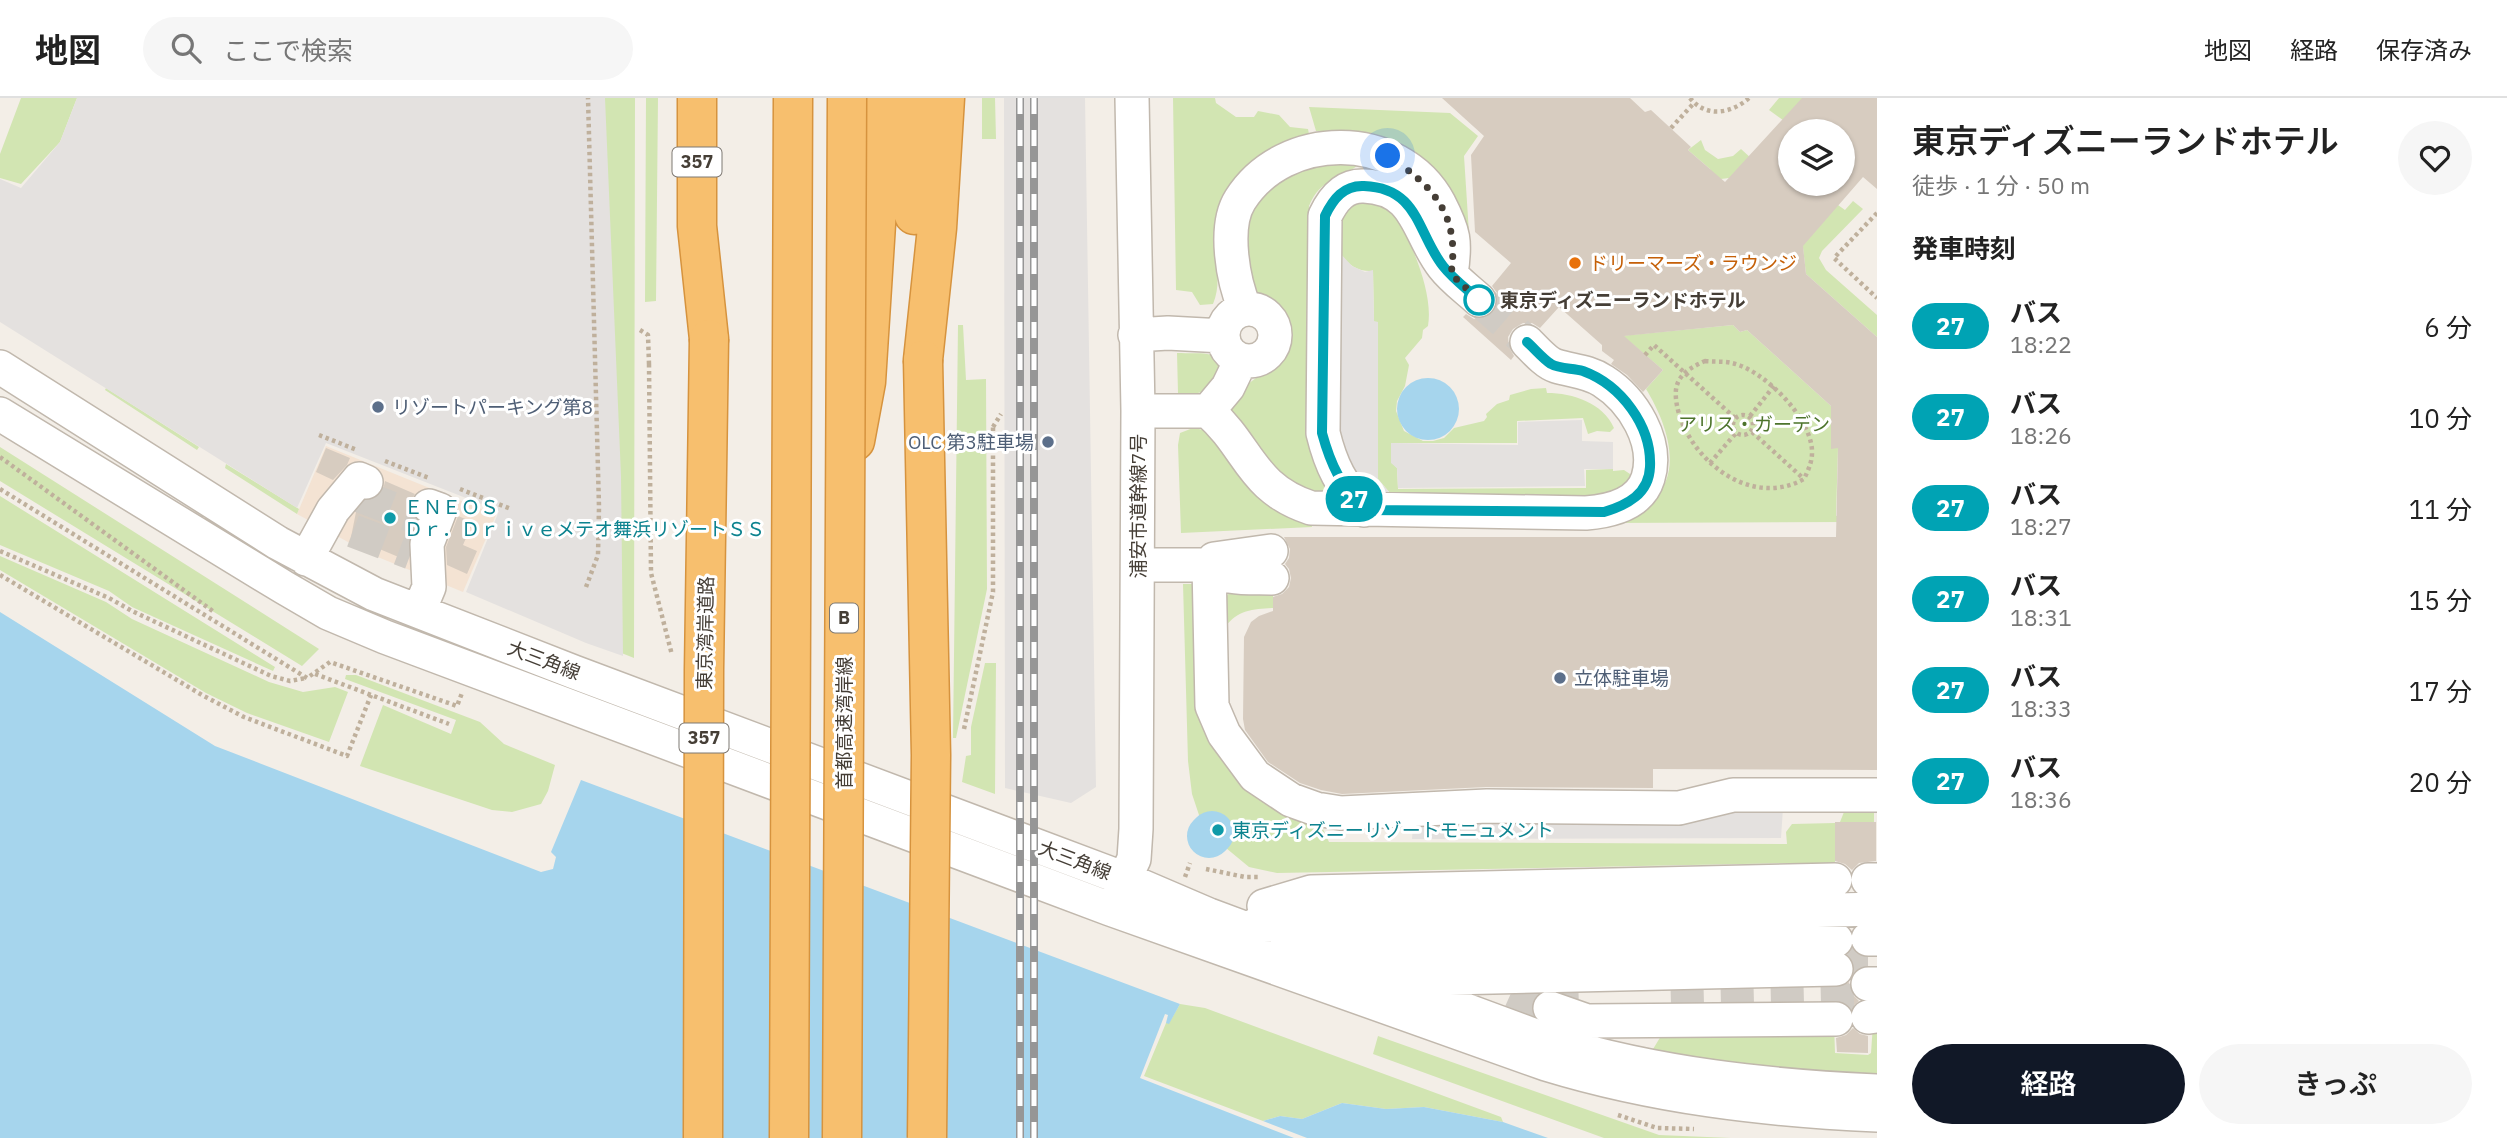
<!DOCTYPE html>
<html lang="ja">
<meta charset="utf-8">
<style>
:root{--surface:#fff;--page:#f6f6f6;--text:#222;--muted:#767676;--line:#e0e0e0;--accent:#111827}
body{margin:0;font-family:"IBM Plex Sans","Noto Sans JP",sans-serif;background:var(--page);color:var(--text);height:100vh;display:flex;flex-direction:column;font-size:26px;white-space:nowrap}
*{box-sizing:border-box;margin:0}
p{font-size:23px;color:var(--muted)}
.icon{flex:none;width:38px;height:38px;fill:none;stroke:currentColor;stroke-width:2;stroke-linecap:round;stroke-linejoin:round}
.map{position:relative;flex:1;overflow:hidden}
.sheet{display:flex;flex-direction:column;background:var(--surface);width:630px}
.sheet>*{flex:none}
.badge{padding:0 14px;border-radius:23px;font-size:24px;line-height:46px}
.tools{position:absolute;left:1778px;top:21px;display:grid;gap:14px}
.tools a{display:grid;place-items:center;width:77px;height:77px;border-radius:50%;background:var(--surface);box-shadow:0 2px 5px #0004;font-size:35px}
.you{position:absolute;width:35px;height:35px;margin:-18px;border:5px solid #fff;border-radius:50%;background:#1a73e8;box-shadow:0 0 0 10px #1a73e833}
.map>.badge{position:absolute;translate:-50% -50%;box-shadow:0 0 0 4px #fff}
h2{padding:0 35px;font-size:26px;line-height:63px}
.round{display:grid;place-items:center;flex:none;width:74px;height:74px;border-radius:37px;background:var(--page)}
.headline{display:flex;align-items:center;justify-content:space-between;height:119px;padding:0 35px}
h1{font-size:33px;font-weight:600;line-height:52px}
.action{display:flex;gap:14px;margin-top:auto;padding:14px 35px}
.action a{flex:1;height:80px;border-radius:42px;background:var(--accent);color:#fff;font-size:28px;font-weight:600;line-height:80px;text-align:center}
.action a+a{background:var(--page);color:var(--text)}
ul{padding:0;list-style:none}
li{display:flex;align-items:center;gap:21px;height:91px;padding:0 35px}
li div{flex:1}
li b{display:block;font-size:26px}
li em{font-style:normal}
li .badge{min-width:77px;font-weight:700;text-align:center}
header{display:flex;align-items:center;gap:42px;box-sizing:border-box;height:98px;padding:0 35px;background:var(--surface);border-bottom:2px solid var(--line)}
header strong{font-size:33px}
nav{display:flex;gap:38px;margin-inline-start:auto;font-size:24px}
.search{width:490px;height:63px;background:var(--page);display:flex;align-items:center;gap:18px;box-sizing:border-box;padding:0 24px;border-radius:38px;color:var(--muted);font-size:26px}
main{display:flex;flex:1;min-height:0}
.map>svg:first-child{display:block}
.commercial{fill:#f4e3d3}
.green{fill:#d2e5b2}
.parking{fill:#e4e1df}
.water{fill:#a6d5ed}
.lines{fill:none;stroke-linecap:round;stroke-linejoin:round}
.river{stroke:#a6d5ed;stroke-width:44}
.building{fill:#d7ccc0;fill-rule:evenodd}
.minor-tunnel{stroke:#d0cbc4;stroke-width:33;stroke-dasharray:33 17;stroke-linecap:butt}
.minor-casing{stroke:#c1b8ad;stroke-width:36}
.highway-casing{stroke:#d6933e;stroke-width:41}
.path{stroke:#bfb09c;stroke-width:4.5;stroke-dasharray:3.5 3.5;stroke-linecap:butt}
.minor{stroke:#fff;stroke-width:33}
.highway{stroke:#f7bf6e;stroke-width:38}
.rail-casing{stroke:#969696;stroke-width:8}
.rail{stroke:#fff;stroke-width:5;stroke-dasharray:16;stroke-linecap:butt}
.highway-bridge-casing{stroke:#d6933e;stroke-width:41;stroke-linecap:butt}
.path-bridge{stroke:#bfb09c;stroke-width:4.5;stroke-dasharray:3.5 3.5;stroke-linecap:butt}
.highway-bridge{stroke:#f7bf6e;stroke-width:38}
.line-casing{stroke:#fff;stroke-width:16}
.line{stroke:#00a3b4;stroke-width:10}
.walk{stroke:#453e36;stroke-width:7;stroke-dasharray:0 12.6}
.food-dot{fill:#e8710a;stroke:#fff;stroke-width:2.5}
.stop-dot{fill:#fff;stroke:#00a3b4;stroke-width:3.5}
.service-dot{fill:#5c6f8a;stroke:#fff;stroke-width:2.5}
.culture-dot{fill:#0f9aa8;stroke:#fff;stroke-width:2.5}
.labels{text-anchor:middle;stroke-width:6;stroke-linejoin:round;paint-order:stroke}
.shield{fill:#fff;stroke:#7d7872;stroke-width:2}
.shield-label{font-size:18px;font-weight:bold;fill:#453e36}
.food-label{font-size:19px;fill:#c56008;stroke:#fff;text-anchor:start}
.stop-label{font-size:19px;font-weight:bold;fill:#453e36;stroke:#fff;text-anchor:start}
.service-label{font-size:19px;fill:#4e5e75;stroke:#fff;text-anchor:start}
.park-label{font-size:19px;fill:#4d742c;stroke:#fff}
.street-label{font-size:19px;fill:#453e36;stroke:#fff}
.culture-label{font-size:19px;fill:#0d838f;stroke:#fff;text-anchor:start}
</style>
<header>
<strong>地図</strong>
<div class="search"><svg class="icon" aria-label="search" viewBox="0 0 24 24"><circle cx="10" cy="10" r="6"/><path d="M15 15l6 6"/></svg>ここで検索</div>
<nav><a>地図</a><a>経路</a><a>保存済み</a></nav>
</header>
<main>
<div class="map">
<svg width="1877" height="1040" viewBox="0 0 1877 1040">
<rect width="100%" height="100%" fill="#f3eee7"/>
<path class="commercial" d="M326,348L496,417L463,494L368,455L297,416Z"/>
<path class="green" d="M21,0H77L60,44L21,86L0,80V56Z
M604,0H635L634,560L619,554Z
M646,0H658L656,203L645,204Z
M982,0H995L996,41H982Z
M1173,0H1215L1216,5L1236,19H1254L1258,13L1279,17L1290,29L1308,31L1309,36C1263,52 1236,66 1221,115C1219,123 1215,132 1215,141C1215,163 1222,185 1213,206L1200,207L1192,194L1176,192Z
M1779,0H1804L1791,28L1769,12Z
M1309,9L1450,15L1478,38L1464,58L1469,135L1466,134L1442,82L1419,59L1391,43L1355,33H1316Z
M1701,42L1705,52L1718,61L1733,58L1741,51L1752,61L1737,79L1713,82L1710,71L1688,52Z
M1321,62L1359,66C1340,83 1321,79 1309,108L1308,334L1329,391L1325,398L1279,379L1231,317L1228,300C1251,282 1295,262 1284,228C1279,211 1268,206 1252,201L1241,123L1273,82Z
M1356,102L1393,109C1409,141 1434,193 1428,228L1423,232L1422,240L1405,260L1409,267L1405,288L1397,303L1396,313L1404,333L1423,343H1433L1444,340L1454,330L1484,323L1487,319L1486,316L1497,306L1509,302L1510,297L1531,291L1546,290L1547,295C1573,295 1603,305 1614,330L1610,334L1597,333L1588,336L1583,320L1517,323V345H1392L1391,364L1397,370L1398,391L1586,390V372L1613,371V373L1624,372L1630,376L1631,380L1619,392L1596,401L1396,402L1378,381V224H1374L1373,173C1358,174 1348,167 1339,154L1340,116Z
M1853,103L1863,111L1822,153L1819,160L1826,172L1877,217V239L1806,176L1802,141L1838,107L1845,112Z
M958,227H963L966,282L986,281L987,491L956,640H953Z
M1733,227L1740,234L1747,232L1831,308V350H1838L1836,418L1845,417V424L1607,425C1621,418 1640,412 1651,403C1686,374 1665,322 1646,291L1663,272L1629,243L1620,238Z
M1177,255C1208,256 1233,250 1212,290L1198,295H1178Z
M106,290L199,349L197,352L105,292Z
M1193,330L1204,332L1311,423L1312,429L1181,435L1178,347L1180,335Z
M0,349L319,551L302,568L0,383Z
M226,366L299,411L297,416L225,370Z
M0,398L275,569L273,573L132,509L109,493L0,447Z
M0,458L106,504L132,521L269,584L303,594L335,589L348,594L329,644L247,615L206,595L0,472Z
M1183,486H1192L1196,489L1201,611L1309,722L1322,729L1329,744L1787,746L1786,734L1792,726L1835,725V768L1795,765L1277,775L1249,769L1226,750L1199,717L1192,696L1188,663Z
M1273,489V510C1253,511 1238,512 1225,529V500L1233,491Z
M985,565H996L995,696L962,684L966,658L971,657V629Z
M346,577H356L480,624L504,646L555,667L548,693L541,706L512,714L492,712L360,668L383,607L451,636L456,622L345,581Z
M1844,714H1874V724H1840Z
M1180,906L1205,910L1501,1019L1503,1024L1424,1009L1386,1011L1342,1005L1302,1021L1280,1018L1263,1023L1144,978L1166,925H1169Z
M1834,926L1835,955L1868,957L1871,955L1873,926L1877,927V978L1790,974L1650,956L1661,938Z
M1378,938L1659,1037L1731,1040H1604L1373,956Z"/>
<path class="parking" d="M77,0H605L621,378L623,558L586,545L466,494L499,413L326,345L297,410L0,224V81L21,90L60,44Z
M1004,0H1085L1096,689L1071,705L1005,690Z
M1339,154L1352,168L1365,174L1373,172L1374,223L1378,224V381L1396,402H1376L1348,365L1338,336Z
M1582,322V343L1613,344V371H1584L1585,388L1398,390L1397,370L1391,365V345L1518,347V324Z
M1783,710L1781,740L1412,741L1414,716Z"/>
<path class="water" d="M1397 311a31 31 0 1 1 62 0a31 31 0 1 1-62 0Z
M0,514L215,648L541,774L553,771L556,759L551,754L581,682L1180,906L1169,926L1166,925L1168,917L1165,916L1140,980L1294,1040H0Z
M1342,1005L1386,1011L1424,1009L1503,1024L1548,1040H1307L1263,1023L1280,1018L1302,1021Z"/>
<g class="lines">
<path class="river" d="M1209,738L1212,735"/>
</g>
<path class="building" d="M1442,0H1630L1645,14L1651,12L1691,49L1688,52L1725,84L1802,0H1877V91L1863,79L1803,148L1806,176L1877,239V672L1653,671V690L1486,689L1342,696L1321,692L1300,685L1268,664L1245,632L1243,621L1244,539L1251,524L1259,518L1273,513V499L1282,496L1289,489L1291,480L1289,471L1285,466L1289,460L1290,451L1284,439H1836L1838,350L1831,351V308L1747,232L1740,234L1733,227L1624,238L1663,272L1643,294L1627,277L1611,266L1614,262L1602,253V247L1559,209L1540,230L1532,225H1523L1513,231L1508,239L1509,249L1514,258L1511,262L1463,219L1466,216L1474,221L1484,220L1493,215L1498,205L1497,195L1492,188L1511,165L1475,134L1471,57L1484,38ZM1790,33H1843V86H1790Z
M326,350L350,360L347,367L333,382L316,374Z
M385,383L415,396L411,402L410,411L416,422L409,440L408,463L351,439L356,414L366,403L378,399L383,392Z
M458,418L473,424L463,447L477,453L467,476L447,467L446,449Z
M1835,724H1876V763L1859,765L1852,772L1845,766L1835,763Z
M1852,852L1859,858L1868,860V867L1855,873L1853,862L1848,857Z
M1849,884L1851,895L1859,903L1851,910L1845,904L1836,902V890Z
M1853,930L1860,936L1868,938V955L1837,954L1836,940L1846,937Z"/>
<g class="lines">
<path class="minor-tunnel" d="M1479,202L1527,244
M360,398L423,422
M353,433L411,455
M1836,860H1868
M1512,893L1550,910L1579,909
M1671,907L1868,902"/>
<g class="minor-casing">
<path id="minor" d="M1223 237a26 26 0 1 1 52 0a26 26 0 1 1-52 0Z
M1245,211C1233,183 1223,129 1240,102C1284,32 1399,31 1439,105C1454,134 1456,143 1451,176
M1135,237L1168,235L1223,238
M0,269L278,445L374,496L574,574L1125,781L1209,817L1552,944C1658,976 1767,988 1877,993
M1138,313H1208C1250,350 1250,390 1311,410L1586,415C1611,413 1640,406 1648,380C1659,344 1633,302 1603,283C1588,273 1572,273 1556,268C1546,265 1535,252 1527,244
M1208,313L1228,289L1241,262
M0,316L285,490L328,515L385,539L1110,811L1546,966C1654,999 1764,1012 1877,1017
M1364,412C1341,387 1331,368 1323,335L1325,118C1333,101 1344,87 1364,88C1418,90 1417,135 1443,168C1453,181 1467,191 1479,202
M306,461L333,412L359,381L366,384
M1138,467H1209L1214,461L1271,453
M1209,467L1212,608L1224,636L1255,678L1291,702L1316,711L1341,715L1487,708L1679,710L1733,697H1877
M1209,467C1221,483 1253,479 1272,480
M419,513L429,489L427,446L440,412L429,408
M1868,782H1877
M1116,799L1134,761L1136,731L1138,313L1132,0
M1264,808L1311,794L1835,782
M1255,827L1877,811
M1868,841H1877
M1328,854L1836,842
M1406,881L1836,871
M1868,886H1877
M1550,910L1587,923L1836,921
M1868,919L1877,918"/>
</g>
<g class="highway-casing">
<path id="highway" d="M697,0V128L709,241
M913,0L914,117
M923,262L937,130L945,0
M855,343L866,284L884,0"/>
</g>
<path class="path" d="M1690,0C1706,20 1731,16 1749,0
M1671,30L1694,5
M1877,115L1834,160L1877,200
M640,232L648,237L649,266
M1645,257L1654,247L1735,320
M1705,263C1714,264 1724,263 1732,265C1764,272 1813,321 1812,355C1812,364 1808,373 1804,381C1754,409 1697,368 1680,319C1677,310 1674,296 1677,287C1681,274 1694,268 1705,263Z
M1733 327a10 10 0 1 1 20 0a10 10 0 1 1-20 0Z
M1750,318L1774,288
M993,329L1001,316
M1752,334L1804,381
M319,337L357,352
M0,359L214,514
M385,363L429,380
M1710,365L1736,335
M0,391L307,580L330,564L457,608L462,595
M460,391L511,411
M0,453L109,500L132,513L271,578L290,583L306,580
M0,477L202,597L244,619L347,658L371,597
M586,489L598,457L599,409L588,0
M315,576L449,626
M1206,771L1245,779H1258
M1185,779L1190,765
M1618,1017L1657,1030L1694,1031"/>
<use href="#minor" class="minor"/>
<use href="#highway" class="highway"/>
<g class="rail-casing">
<path id="rail" d="M1020,1040V0
M1034,1040V0"/>
</g>
<use href="#rail" class="rail"/>
<g class="highway-bridge-casing">
<path id="highway-bridge" d="M923,262L931,657L927,1040
M703,1040L704,572L709,241
M789,1040L793,0
M842,1040L847,0"/>
</g>
<path class="path-bridge" d="M649,266L651,475L672,557
M964,631L993,494V329"/>
<use href="#highway-bridge" class="highway-bridge"/>
</g>
<g class="lines">
<g class="line-casing">
<path id="line" d="M1479,202C1467,191 1453,181 1443,168C1417,135 1419,90 1364,88C1344,87 1333,101 1325,118L1322,335C1331,368 1341,387 1364,412L1604,414C1627,407 1649,396 1650,369C1652,328 1621,287 1583,273C1573,270 1560,271 1551,266C1542,260 1535,251 1527,244"/>
</g>
<use href="#line" class="line"/>
<path class="walk" d="M1388,58C1435,89 1460,118 1451,176L1479,202"/>
</g>
<circle class="food-dot" cx="1575" cy="165" r="7"/>
<circle class="stop-dot" cx="1479" cy="202" r="14"/>
<g class="service-dot">
<circle cx="378" cy="309" r="7"/>
<circle cx="1048" cy="344" r="7"/>
<circle cx="1560" cy="580" r="7"/>
</g>
<g class="culture-dot">
<circle cx="390" cy="420" r="7"/>
<circle cx="1218" cy="732" r="7"/>
</g>
<g class="labels">
<g class="shield">
<rect x="672.5" y="49.5" width="49" height="29" rx="5"/>
<rect x="830" y="505.5" width="28" height="29" rx="5"/>
<rect x="679.5" y="625.5" width="49" height="29" rx="5"/>
</g>
<g class="shield-label">
<text x="697" y="70">357</text>
<text x="844" y="526">B</text>
<text x="704" y="646">357</text>
</g>
<g class="food-label">
<text x="1589" y="172">ドリーマーズ・ラウンジ</text>
</g>
<g class="stop-label">
<text x="1500" y="209">東京ディズニーランドホテル</text>
</g>
<g class="service-label">
<text x="392" y="316">リゾートパーキング第8</text>
<text x="1034" y="351" text-anchor="end">OLC 第3駐車場</text>
<text x="1574" y="587">立体駐車場</text>
</g>
<g class="park-label">
<text x="1754" y="333">アリス・ガーデン</text>
</g>
<g class="street-label">
<text transform="translate(1138 408) rotate(-90)" y="7">浦安市道幹線7号</text>
<text transform="translate(705 535) rotate(-89)" y="7">東京湾岸道路</text>
<text transform="translate(544 562) rotate(21)" y="7">大三角線</text>
<text transform="translate(844 625) rotate(-90)" y="7">首都高速湾岸線</text>
<text transform="translate(1075 762) rotate(21)" y="7">大三角線</text>
</g>
<g class="culture-label">
<text x="404" y="416">ＥＮＥＯＳ<tspan x="404" dy="22">Ｄｒ．Ｄｒｉｖｅメテオ舞浜リゾートＳＳ</tspan></text>
<text x="1232" y="739">東京ディズニーリゾートモニュメント</text>
</g>
</g>
</svg>
<div class="tools">
<a><svg class="icon" aria-label="layers" viewBox="0 0 24 24"><path d="M12 4l9 5-9 5-9-5zM3 14l9 5 9-5"/></svg></a>
</div>
<div class="you" style="left:1388px;top:58px"></div>
<b class="badge" style="left:1354px;top:401px;background:#00a3b4;color:#fff">27</b>
</div>
<section class="sheet">
<div class="headline"><div><h1>東京ディズニーランドホテル</h1><p>徒歩 · 1 分 · 50 m</p></div><a class="round"><svg class="icon" aria-label="heart" viewBox="0 0 24 24"><path d="M12 20l-8-8c-3-5 5-10 8-4 3-6 11-1 8 4z"/></svg></a></div>
<h2>発車時刻</h2>
<ul>
<li><span class="badge" style="background:#00a3b4;color:#fff">27</span><div><b>バス</b><p>18:22</p></div><em>6 分</em></li>
<li><span class="badge" style="background:#00a3b4;color:#fff">27</span><div><b>バス</b><p>18:26</p></div><em>10 分</em></li>
<li><span class="badge" style="background:#00a3b4;color:#fff">27</span><div><b>バス</b><p>18:27</p></div><em>11 分</em></li>
<li><span class="badge" style="background:#00a3b4;color:#fff">27</span><div><b>バス</b><p>18:31</p></div><em>15 分</em></li>
<li><span class="badge" style="background:#00a3b4;color:#fff">27</span><div><b>バス</b><p>18:33</p></div><em>17 分</em></li>
<li><span class="badge" style="background:#00a3b4;color:#fff">27</span><div><b>バス</b><p>18:36</p></div><em>20 分</em></li>
</ul>
<div class="action"><a>経路</a><a>きっぷ</a></div>
</section>
</main>
